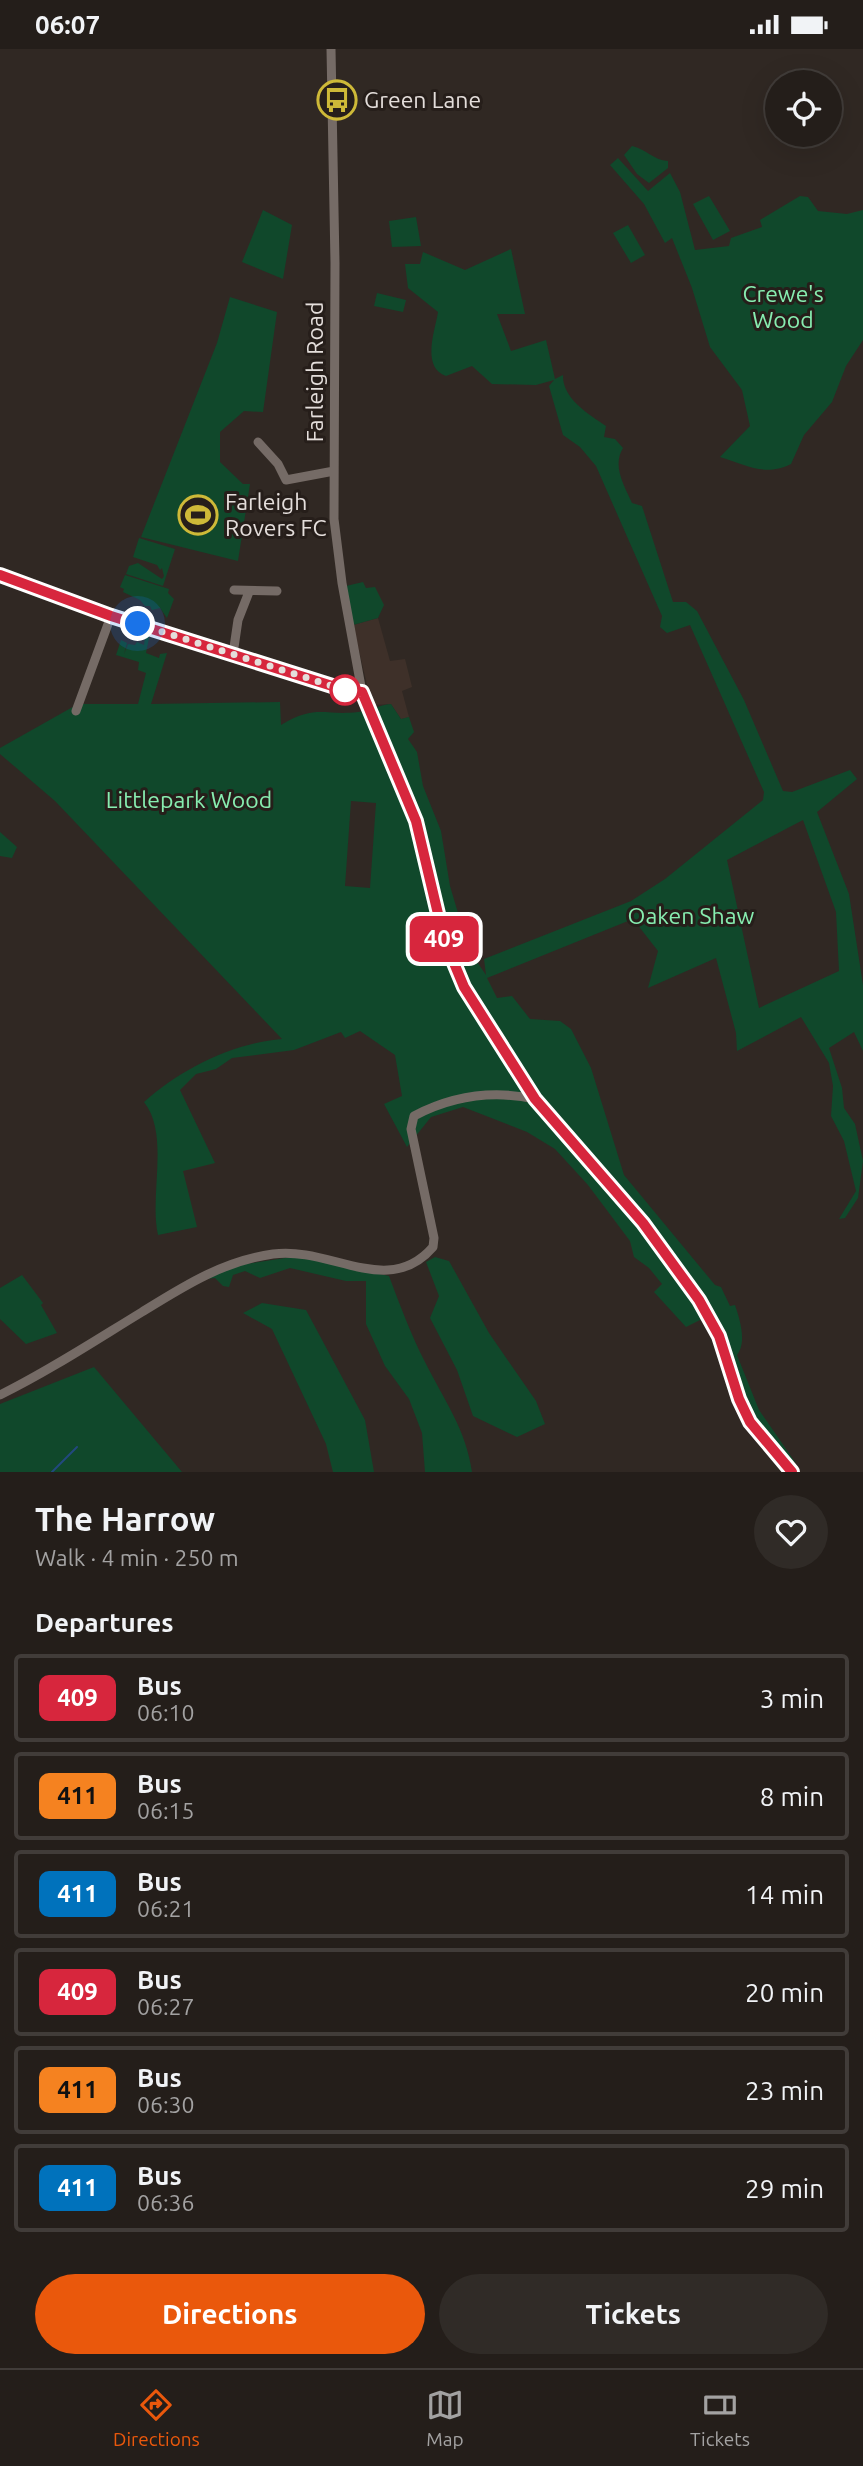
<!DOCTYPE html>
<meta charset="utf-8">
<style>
:root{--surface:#241e1a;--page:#302b27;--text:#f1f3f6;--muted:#a3a2a2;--line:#413c39;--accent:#ea580c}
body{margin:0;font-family:Ubuntu,sans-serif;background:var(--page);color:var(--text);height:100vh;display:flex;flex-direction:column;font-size:26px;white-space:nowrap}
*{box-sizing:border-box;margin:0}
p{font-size:23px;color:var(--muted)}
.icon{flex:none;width:38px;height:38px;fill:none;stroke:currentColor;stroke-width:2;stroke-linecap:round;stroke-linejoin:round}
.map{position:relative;height:1423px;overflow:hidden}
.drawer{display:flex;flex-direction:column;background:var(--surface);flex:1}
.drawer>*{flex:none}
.badge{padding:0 14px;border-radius:10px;font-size:24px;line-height:46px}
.fabs{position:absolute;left:765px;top:21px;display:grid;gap:14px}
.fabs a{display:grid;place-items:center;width:77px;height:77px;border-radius:50%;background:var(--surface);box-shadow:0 7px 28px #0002,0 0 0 2px var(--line);font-size:35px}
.you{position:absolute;width:35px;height:35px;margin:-18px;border:5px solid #fff;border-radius:50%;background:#1a73e8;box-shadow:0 0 0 10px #1a73e833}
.map>.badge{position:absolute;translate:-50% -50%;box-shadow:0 0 0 4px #fff}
h2{padding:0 35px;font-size:26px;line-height:63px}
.round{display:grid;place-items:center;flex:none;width:74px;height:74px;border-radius:37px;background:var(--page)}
.overview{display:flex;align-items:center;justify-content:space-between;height:119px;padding:0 35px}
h1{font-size:33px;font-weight:700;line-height:52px}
.button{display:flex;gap:14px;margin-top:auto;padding:14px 35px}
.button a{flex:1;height:80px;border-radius:42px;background:var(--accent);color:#fff;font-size:28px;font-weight:700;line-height:80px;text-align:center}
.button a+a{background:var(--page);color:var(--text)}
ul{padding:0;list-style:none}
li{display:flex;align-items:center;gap:21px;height:88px;margin:0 14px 10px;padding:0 21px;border:4px solid var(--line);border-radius:7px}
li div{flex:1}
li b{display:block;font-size:26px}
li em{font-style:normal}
li .badge{min-width:77px;font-weight:700;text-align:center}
.status{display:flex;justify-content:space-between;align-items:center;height:49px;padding:0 35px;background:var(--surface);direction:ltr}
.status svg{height:19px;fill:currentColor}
.tabs{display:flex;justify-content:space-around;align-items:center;height:98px;border-top:2px solid var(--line);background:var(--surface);font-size:19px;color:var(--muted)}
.tabs a{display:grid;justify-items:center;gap:4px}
.tabs .on{color:var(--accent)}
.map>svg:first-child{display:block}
.built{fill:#3e3029}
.green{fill:#10482b;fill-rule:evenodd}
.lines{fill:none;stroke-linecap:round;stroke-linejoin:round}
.stream{stroke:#22497e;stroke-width:2}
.minor{stroke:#756b66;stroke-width:9}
.line-casing{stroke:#fff;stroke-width:16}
.line{stroke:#d7263d;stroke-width:10}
.walk{stroke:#e4dedb;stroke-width:7;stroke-dasharray:0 12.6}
.stop-dot{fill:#fff;stroke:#d7263d;stroke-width:3.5}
.labels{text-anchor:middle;stroke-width:6;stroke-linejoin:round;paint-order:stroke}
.poi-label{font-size:23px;fill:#e4dedb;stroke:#261e1a;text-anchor:start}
.park-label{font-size:23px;fill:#87edb0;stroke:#261e1a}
.street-label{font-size:23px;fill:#e4dedb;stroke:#261e1a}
</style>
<div class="status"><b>06:07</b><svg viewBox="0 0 49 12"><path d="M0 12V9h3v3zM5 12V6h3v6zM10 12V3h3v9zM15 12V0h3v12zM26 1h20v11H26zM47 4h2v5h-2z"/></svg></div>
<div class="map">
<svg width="863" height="1423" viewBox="0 0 863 1423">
<rect width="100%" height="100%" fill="#302823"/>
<path class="built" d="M378,569L390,612L405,610L412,638L402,642L409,668L401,670L391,655L374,656L368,640L353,576Z"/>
<path class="green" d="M632,97C646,100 653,111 668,112V119L649,134L637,125L624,106Z
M618,109L648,142L670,124L680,143L695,201L729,197L731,189L762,178L760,171L800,147L808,148L818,162L847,165L863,161V291L846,317L832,353L804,386L791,415C764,428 747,416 720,408L750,377L742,341L710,298L692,239L672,189L665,194L644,155L610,116Z
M709,147L730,182L713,191L693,155Z
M263,161L292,176L283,230L242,213Z
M416,168L421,197L392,198L389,172Z
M628,176L645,206L631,214L613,184Z
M511,200L525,265H497L511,302L546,291L555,330L563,326C562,349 588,365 606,377L604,388L615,390L623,399C612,417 624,436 632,454L642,457L673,553H686L697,562L744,651L783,742L792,743L850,721L857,730L817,763L849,845L863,936V1002L854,983L829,999L842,1039L844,1059L855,1075L863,1112L858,1149L845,1169L839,1170L856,1142L844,1092L831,1067L833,1037L829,1014L801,968L737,1002L736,984L716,909L648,939L658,902L633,870L487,929L497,949L512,947L530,970L560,972L571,980L591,1019L624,1126L715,1236L721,1238L730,1257L735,1256C740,1271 747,1293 737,1306L759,1361L795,1413L791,1415L746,1361L731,1312L723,1315L708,1275L700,1271L686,1278L654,1243L662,1235L649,1219L634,1208L630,1192L588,1136L555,1100L527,1083L463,1058L431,1068L407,1098L384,1055L402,1047L395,1006L360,982L345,989L341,983L294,1001L232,1009L216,1020L196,1025L180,1041L215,1114L183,1122L197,1178L158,1186C149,1146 170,1086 144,1053C181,1020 233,994 282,990L55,752L0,705V699L78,655H138L146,624L138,621L139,613L116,606L121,591L127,594L124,605L128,595L135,596L137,593L144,596L146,582L150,584L146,604L159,609L160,605L167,604L151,655L280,653L281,676C316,655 324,667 358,663C369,662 379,656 391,655L401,670L409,668L414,683L408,690L417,703L423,737L441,782L450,837L469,901L486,926L484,910L631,852L665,830L763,751L764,743L690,576L667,584L660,578L662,567L596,417L580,398L563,386L549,337L554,331L536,336L492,335L472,317L446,327C421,318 435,282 438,263L408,239L405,215H420L423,203L465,221ZM351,752L376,754L370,839L345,837ZM803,771L836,863L839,922L759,959L727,811Z
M377,244L406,251L403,263L374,257Z
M230,248L277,263L263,363L244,362L220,383V413L243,435H250L238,512L141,488L217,294Z
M139,489L175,500L163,537L126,525L129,517L138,514L162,530L164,527L162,519L160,521L157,516L133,508Z
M125,526L169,540L168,544L174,550L167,569L160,559L152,561L150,557H145L140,551L123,543L124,540L120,538Z
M363,533L366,539L375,538L384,556L378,569L353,576L346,537Z
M0,783L17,798L12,809L0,807Z
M435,1208L449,1212L489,1284L536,1352L545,1375L517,1388L473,1367L457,1321L430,1269L439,1247L426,1213Z
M285,1209H307L389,1227C400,1256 411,1286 425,1313C444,1351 466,1380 472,1423H425L422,1384L409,1350L385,1317L366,1275V1232H346L290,1219L260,1229L245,1222L233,1226L229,1238L223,1237L215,1229L206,1230L233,1217Z
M22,1226L43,1254L41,1256L57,1284L26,1295L0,1270V1239Z
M262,1254L306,1261L365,1371L374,1423H333L326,1395L272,1280L243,1264Z
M94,1318L182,1423H0V1355Z"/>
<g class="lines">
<path class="stream" d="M52,1423L77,1398"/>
<path class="minor" d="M331,0L335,214L334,470L342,534L362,643
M258,393L278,415L286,431L334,422
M0,526L111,567L348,642L362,643
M234,541L277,542
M233,605L238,571L249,543
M362,643L416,772L444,890L464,938L535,1050L643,1174L699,1251L719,1287L739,1350L750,1373L792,1423
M76,662L111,567
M0,1346C49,1322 96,1291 142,1263C184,1237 223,1212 273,1205C331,1197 388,1250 433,1198L434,1189L411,1080L414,1067C452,1047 493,1041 535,1050"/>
</g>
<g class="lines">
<g class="line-casing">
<path id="line" d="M0,526L111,567L348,642L362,643L416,772L444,890L464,938L535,1050L643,1174L699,1251L719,1287L739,1350L750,1373L792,1423"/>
</g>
<use href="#line" class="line"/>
<path class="walk" d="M138,575L345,641"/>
</g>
<defs>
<g id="bus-ring" transform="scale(2.0125)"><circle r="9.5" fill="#261e1a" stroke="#ceb938" stroke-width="1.5"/><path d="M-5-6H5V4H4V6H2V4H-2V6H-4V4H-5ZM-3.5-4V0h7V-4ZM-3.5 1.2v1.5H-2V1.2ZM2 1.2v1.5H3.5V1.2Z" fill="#ceb938"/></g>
<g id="stadium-ring" transform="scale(2.0125)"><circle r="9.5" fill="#261e1a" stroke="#ceb938" stroke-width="1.5"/><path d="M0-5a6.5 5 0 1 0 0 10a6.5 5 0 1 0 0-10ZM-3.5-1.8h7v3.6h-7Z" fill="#ceb938"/></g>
</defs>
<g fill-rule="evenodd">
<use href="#bus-ring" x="337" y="51"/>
<use href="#stadium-ring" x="198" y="466"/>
</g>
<circle class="stop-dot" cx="345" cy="641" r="14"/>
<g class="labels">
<g class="poi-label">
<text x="364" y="59">Green Lane</text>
<text x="225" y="461">Farleigh<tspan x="225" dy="26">Rovers FC</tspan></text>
</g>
<g class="park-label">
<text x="783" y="253">Crewe's<tspan x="783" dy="26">Wood</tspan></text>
<text x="189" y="759">Littlepark Wood</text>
<text x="691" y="875">Oaken Shaw</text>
</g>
<g class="street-label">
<text transform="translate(315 323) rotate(-90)" y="8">Farleigh Road</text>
</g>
</g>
</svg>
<div class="fabs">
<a><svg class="icon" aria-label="locate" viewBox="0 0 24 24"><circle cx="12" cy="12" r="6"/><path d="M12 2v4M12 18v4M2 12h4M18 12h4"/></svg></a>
</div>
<div class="you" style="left:138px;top:575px"></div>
<b class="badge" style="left:444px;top:890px;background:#d7263d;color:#fff">409</b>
</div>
<section class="drawer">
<div class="overview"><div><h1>The Harrow</h1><p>Walk · 4 min · 250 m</p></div><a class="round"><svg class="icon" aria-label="heart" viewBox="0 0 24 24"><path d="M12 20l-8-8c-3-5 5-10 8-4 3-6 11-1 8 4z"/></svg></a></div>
<h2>Departures</h2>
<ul>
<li><span class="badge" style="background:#d7263d;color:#fff">409</span><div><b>Bus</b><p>06:10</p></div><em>3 min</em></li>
<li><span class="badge" style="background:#f58220;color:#111">411</span><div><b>Bus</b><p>06:15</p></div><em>8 min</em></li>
<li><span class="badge" style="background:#0072bc;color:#fff">411</span><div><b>Bus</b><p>06:21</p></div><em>14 min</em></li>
<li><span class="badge" style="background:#d7263d;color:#fff">409</span><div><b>Bus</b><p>06:27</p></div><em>20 min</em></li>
<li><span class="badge" style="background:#f58220;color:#111">411</span><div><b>Bus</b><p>06:30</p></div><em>23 min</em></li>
<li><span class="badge" style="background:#0072bc;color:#fff">411</span><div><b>Bus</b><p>06:36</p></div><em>29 min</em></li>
</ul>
<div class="button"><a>Directions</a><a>Tickets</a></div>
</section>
<nav class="tabs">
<a class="on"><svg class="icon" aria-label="directions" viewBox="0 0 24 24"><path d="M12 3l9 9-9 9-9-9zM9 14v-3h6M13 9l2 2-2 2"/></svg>Directions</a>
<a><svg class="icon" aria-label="map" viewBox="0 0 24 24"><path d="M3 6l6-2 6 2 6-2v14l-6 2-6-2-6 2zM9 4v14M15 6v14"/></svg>Map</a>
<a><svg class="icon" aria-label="tickets" viewBox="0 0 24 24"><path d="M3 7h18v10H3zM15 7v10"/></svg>Tickets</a>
</nav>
